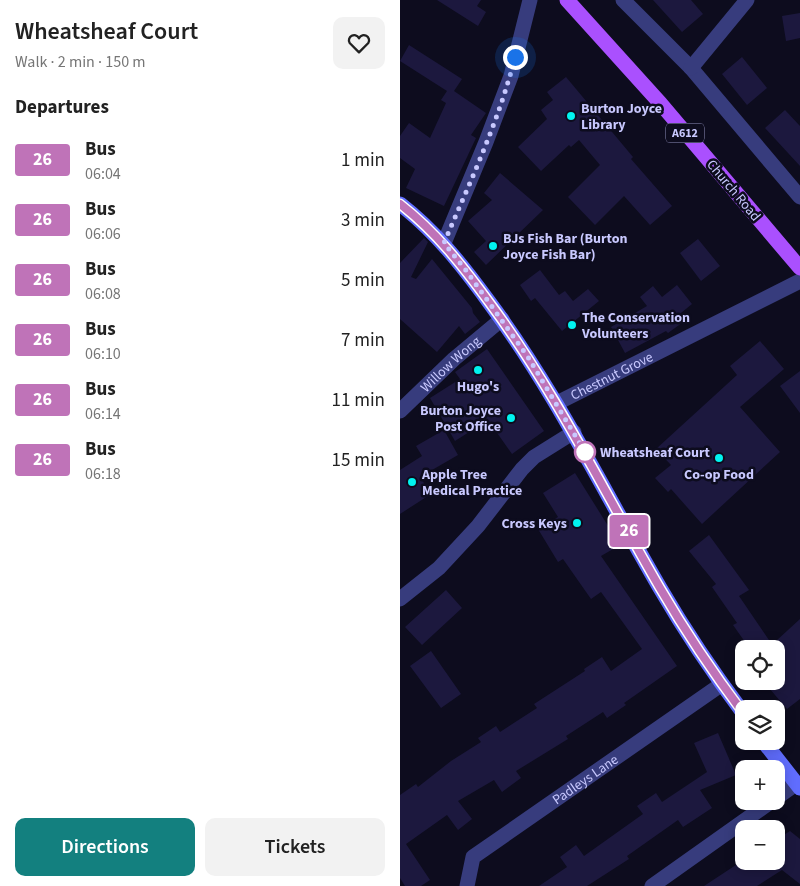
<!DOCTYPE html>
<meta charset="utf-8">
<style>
:root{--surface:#fff;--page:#f2f2f2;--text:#222;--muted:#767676;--accent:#13807f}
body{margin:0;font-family:"Source Sans 3",sans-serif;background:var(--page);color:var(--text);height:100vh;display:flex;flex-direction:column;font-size:19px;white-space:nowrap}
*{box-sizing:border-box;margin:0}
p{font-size:16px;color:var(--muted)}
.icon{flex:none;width:28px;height:28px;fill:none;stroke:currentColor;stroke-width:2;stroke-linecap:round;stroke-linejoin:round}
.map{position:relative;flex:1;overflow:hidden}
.side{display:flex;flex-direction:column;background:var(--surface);width:400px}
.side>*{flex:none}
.badge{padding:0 10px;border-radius:4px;font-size:18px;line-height:32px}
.buttons{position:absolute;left:335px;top:640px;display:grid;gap:10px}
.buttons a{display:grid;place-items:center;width:50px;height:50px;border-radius:10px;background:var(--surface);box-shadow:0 2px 12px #0003;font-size:25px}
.you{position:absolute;width:25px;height:25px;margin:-12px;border:4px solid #fff;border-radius:50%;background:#1a73e8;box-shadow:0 0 0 8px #1a73e833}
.map>.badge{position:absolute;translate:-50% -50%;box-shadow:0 0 0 2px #fff}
h2{padding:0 15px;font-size:19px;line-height:45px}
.round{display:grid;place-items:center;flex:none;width:52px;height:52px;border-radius:10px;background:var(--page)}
.headline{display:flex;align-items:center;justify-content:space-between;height:85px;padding:0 15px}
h1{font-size:24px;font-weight:600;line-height:38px}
.button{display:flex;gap:10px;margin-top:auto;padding:10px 15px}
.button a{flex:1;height:58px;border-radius:10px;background:var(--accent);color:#fff;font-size:20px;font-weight:600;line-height:58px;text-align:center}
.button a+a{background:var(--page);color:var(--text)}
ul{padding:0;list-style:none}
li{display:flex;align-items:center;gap:15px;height:60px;padding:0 15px}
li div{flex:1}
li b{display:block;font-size:19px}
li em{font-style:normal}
li .badge{min-width:55px;font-weight:700;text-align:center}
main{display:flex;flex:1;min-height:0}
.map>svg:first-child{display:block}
.building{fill:#1c183e}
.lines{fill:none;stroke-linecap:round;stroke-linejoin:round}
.street{stroke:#373c7d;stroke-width:15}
.secondary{stroke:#606dfe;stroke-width:15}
.primary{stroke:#aa50fe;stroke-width:15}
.line-casing{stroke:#fff;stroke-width:11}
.line{stroke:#bf73b8;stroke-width:8}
.walk{stroke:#c9c9ff;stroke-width:5;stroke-dasharray:0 9}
.poi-dot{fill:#01f3f0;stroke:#0d0c1e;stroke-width:2}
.stop-dot{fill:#fff;stroke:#bf73b8;stroke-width:2.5}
.labels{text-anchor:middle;stroke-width:5;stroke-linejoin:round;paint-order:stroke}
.shield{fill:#0d0c1e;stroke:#9190bc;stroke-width:1}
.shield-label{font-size:12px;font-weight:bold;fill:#c9c9ff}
.poi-label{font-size:14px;font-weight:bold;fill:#c9c9ff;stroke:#0d0c1e;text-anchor:start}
.street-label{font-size:14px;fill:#c9c9ff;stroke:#0d0c1e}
.stop-label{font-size:14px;font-weight:bold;fill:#c9c9ff;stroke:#0d0c1e;text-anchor:start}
</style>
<main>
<section class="side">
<div class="headline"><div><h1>Wheatsheaf Court</h1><p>Walk · 2 min · 150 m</p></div><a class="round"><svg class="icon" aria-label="heart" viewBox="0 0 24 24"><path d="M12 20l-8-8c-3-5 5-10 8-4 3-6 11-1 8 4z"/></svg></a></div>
<h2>Departures</h2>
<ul>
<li><span class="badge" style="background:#bf73b8;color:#fff">26</span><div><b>Bus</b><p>06:04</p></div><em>1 min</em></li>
<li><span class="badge" style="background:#bf73b8;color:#fff">26</span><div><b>Bus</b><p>06:06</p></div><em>3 min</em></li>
<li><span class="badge" style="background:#bf73b8;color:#fff">26</span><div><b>Bus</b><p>06:08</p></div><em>5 min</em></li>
<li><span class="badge" style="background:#bf73b8;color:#fff">26</span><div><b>Bus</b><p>06:10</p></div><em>7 min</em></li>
<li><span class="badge" style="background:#bf73b8;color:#fff">26</span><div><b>Bus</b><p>06:14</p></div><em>11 min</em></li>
<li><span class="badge" style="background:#bf73b8;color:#fff">26</span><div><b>Bus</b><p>06:18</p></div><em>15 min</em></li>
</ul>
<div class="button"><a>Directions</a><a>Tickets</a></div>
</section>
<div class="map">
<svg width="400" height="886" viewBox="0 0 400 886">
<rect width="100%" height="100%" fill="#0d0c1e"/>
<path class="building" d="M37,0H81L77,6L86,12L78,26Z
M253,0H291L303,14L282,32Z
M400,13V38L386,41L382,16Z
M9,45L62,79L54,91L86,113L71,135L76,138L44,206L6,188L15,169L0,158V136L9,123L30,138L46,103L41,100L47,91L0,61Z
M342,57L367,88L347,105L322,74Z
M166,77L233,157L231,159L272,206L250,225L224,196L195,225L168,197L200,165L179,140L171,147L169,145L141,171L118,147L147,119L141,110L153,100L147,92Z
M385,110L400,126V166L365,128Z
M100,173L143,210L86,265L74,252L86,241L68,221L92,200L84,193Z
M24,238L28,242L11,277L16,279L32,259L72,308L73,313L80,322L65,334L59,326L37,352L0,319V263Z
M298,239L320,266L301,281L280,253Z
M140,270L159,295L165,291L173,301L188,289L199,301L162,331L135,298L131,301L120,285Z
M277,285L292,304L281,313L286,320L268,333L266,331L225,353L211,327L247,306L240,297L253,286L262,297Z
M360,341L384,369L340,407L380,452L302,524L271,489L268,492L255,478L271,465L256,449L337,375L330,366Z
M87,349L144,431L112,454L88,420L55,441L30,398L60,379L55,372Z
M400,371V413L380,386Z
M44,430L58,455L20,477L31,494L0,514V470L22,456L16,446Z
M175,473L220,545L201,556L277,666L224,703L226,705L207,718L203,712L166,736L168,739L116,771L121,778L102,792L94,780L58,801L72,819L58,830L47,815L6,844L30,880L21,886H5L0,878V795L16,784L18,787L51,761L81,742L78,738L96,726L100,732L137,708L134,704L185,671L184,669L202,657L211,671L242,649L201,592L191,599L163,559L158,562L138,529L158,517L143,493Z
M309,535L349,590L339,596L375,649H350L333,625L337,623L312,587L316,584L289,551Z
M46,590L62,608L22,645L5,627Z
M400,619V699L387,709L363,681H376V641Z
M31,651L61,694L41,708L10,666Z
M318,733L336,775L300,790L312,808L283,827L278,820L227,856L229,859L187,886H139L167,867L160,857L176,845L184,856L243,814L237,806L256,793L262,802L307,772L294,743Z
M390,831L400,839V884L382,870L357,886H304L342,861H376V840Z"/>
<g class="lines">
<g class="street">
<path d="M223,0L291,68L400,197"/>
<path d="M291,68L347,0"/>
<path d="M44,243L86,142L111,76L130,0"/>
<path id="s1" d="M157,403L400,281"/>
<path id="s2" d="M0,411L54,359L102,319"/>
<path d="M0,599L39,568L78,526L122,469L134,457L174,432"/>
<path d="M376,798L396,784"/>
<path id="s3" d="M67,886L73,857L322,684"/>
<path d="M252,886L372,801"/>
</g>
<path class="secondary" d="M0,204C36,232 62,265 89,302C156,392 204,492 260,588C285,631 314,674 344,714
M363,741L400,788"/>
<path class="primary" d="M167,0L261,104L400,268"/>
</g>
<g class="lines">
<g class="line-casing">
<path id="line" d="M0,204C36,232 62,265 89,302C156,392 204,492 260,588C285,631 314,674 344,714"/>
</g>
<use href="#line" class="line"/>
<path class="walk" d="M115,57C99,121 70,182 44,243L65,269L128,357L185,452"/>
</g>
<g class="poi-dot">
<circle cx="171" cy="116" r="5"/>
<circle cx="93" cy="246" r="5"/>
<circle cx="172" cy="325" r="5"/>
<circle cx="78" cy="370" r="5"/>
<circle cx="111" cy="418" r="5"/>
<circle cx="319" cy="458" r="5"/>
<circle cx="12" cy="482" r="5"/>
<circle cx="177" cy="523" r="5"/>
</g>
<circle class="stop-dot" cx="185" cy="452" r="10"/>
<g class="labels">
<rect class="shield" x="266" y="123.5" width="38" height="19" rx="4"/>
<g class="shield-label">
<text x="285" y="137">A612</text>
</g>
<g class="poi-label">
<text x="181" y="113">Burton Joyce<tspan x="181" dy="16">Library</tspan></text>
<text x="103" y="243">BJs Fish Bar (Burton<tspan x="103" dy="16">Joyce Fish Bar)</tspan></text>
<text x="182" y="322">The Conservation<tspan x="182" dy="16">Volunteers</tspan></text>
<text x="78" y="391" text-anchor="middle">Hugo's</text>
<text x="101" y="415" text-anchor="end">Burton Joyce<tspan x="101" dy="16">Post Office</tspan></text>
<text x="22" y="479">Apple Tree<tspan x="22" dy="16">Medical Practice</tspan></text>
<text x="319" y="479" text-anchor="middle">Co-op Food</text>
<text x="167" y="528" text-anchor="end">Cross Keys</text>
</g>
<g class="street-label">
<text transform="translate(334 190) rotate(50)" y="5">Church Road</text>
<text dy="5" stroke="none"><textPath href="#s2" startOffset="69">Willow Wong</textPath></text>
<text dy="5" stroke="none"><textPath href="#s1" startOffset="61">Chestnut Grove</textPath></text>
<text dy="5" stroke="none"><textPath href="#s3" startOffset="166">Padleys Lane</textPath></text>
</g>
<g class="stop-label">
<text x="200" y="457">Wheatsheaf Court</text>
</g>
</g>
</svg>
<div class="buttons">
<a><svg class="icon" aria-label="locate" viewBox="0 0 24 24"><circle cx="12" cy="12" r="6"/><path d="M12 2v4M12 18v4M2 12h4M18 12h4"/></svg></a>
<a><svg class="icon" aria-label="layers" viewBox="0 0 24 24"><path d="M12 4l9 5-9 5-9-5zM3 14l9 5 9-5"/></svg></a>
<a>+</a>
<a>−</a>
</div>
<div class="you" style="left:115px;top:57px"></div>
<b class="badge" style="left:229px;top:531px;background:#bf73b8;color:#fff">26</b>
</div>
</main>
